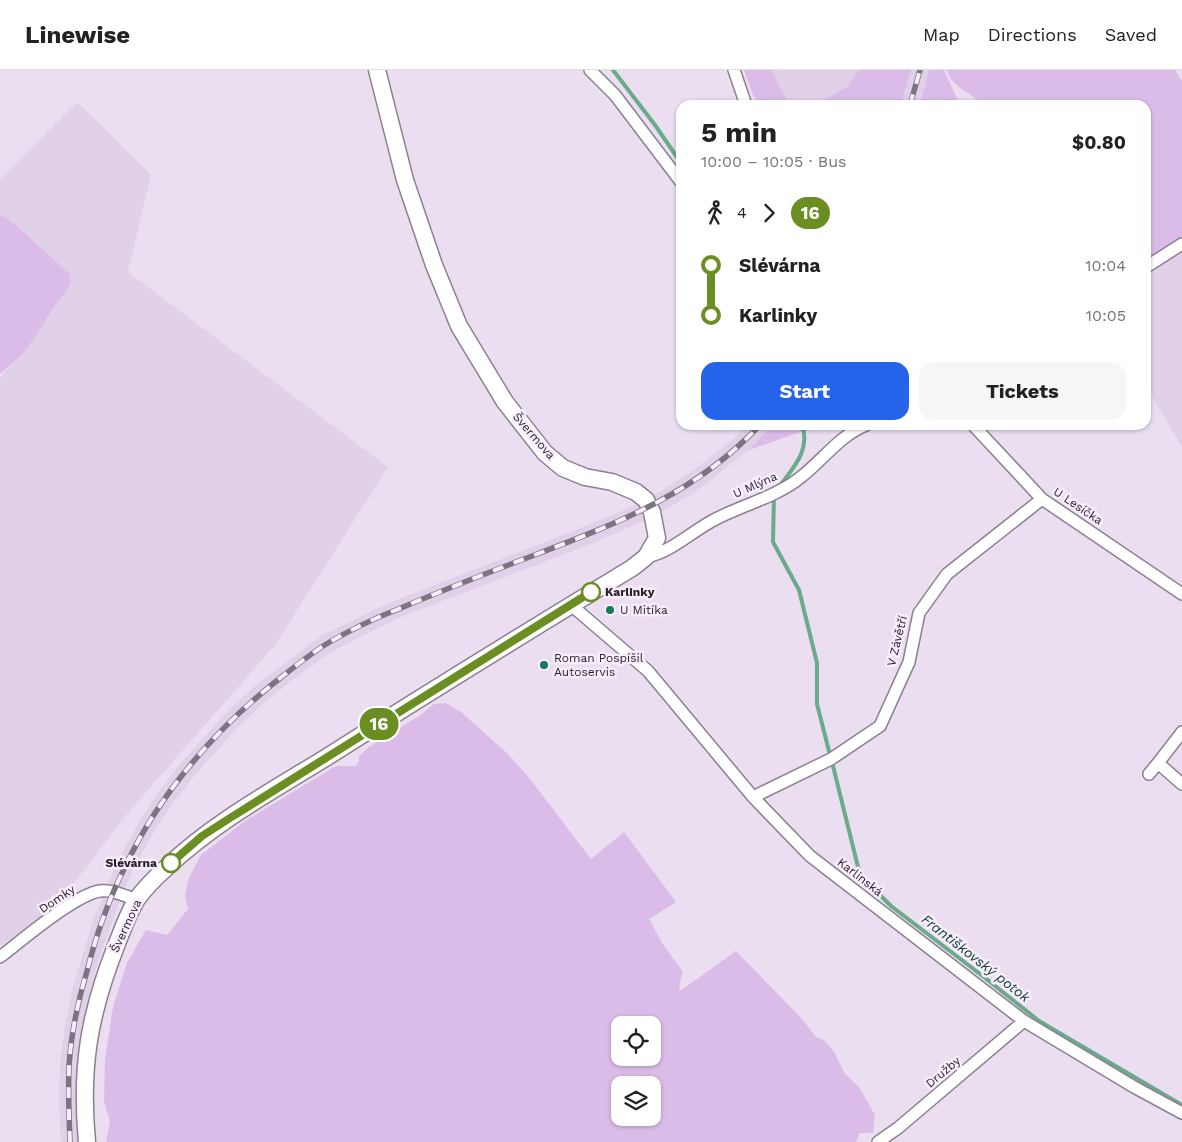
<!DOCTYPE html>
<meta charset="utf-8">
<style>
:root{--surface:#fff;--page:#f6f6f6;--text:#222;--muted:#767676;--line:#e0e0e0;--accent:#2563eb}
body{margin:0;font-family:"Work Sans",sans-serif;background:var(--page);color:var(--text);height:100vh;display:flex;flex-direction:column;font-size:19px;white-space:nowrap}
*{box-sizing:border-box;margin:0}
p{font-size:16px;color:var(--muted)}
.icon{flex:none;width:28px;height:28px;fill:none;stroke:currentColor;stroke-width:2;stroke-linecap:round;stroke-linejoin:round}
.map{position:relative;flex:1;overflow:hidden}
.drawer{position:absolute;left:676px;top:30px;width:475px;height:330px;display:flex;flex-direction:column;background:var(--surface);border-radius:15px;box-shadow:0 1px 4px #0004}
.drawer>*{flex:none}
.badge{padding:0 10px;border-radius:16px;font-size:18px;line-height:32px}
.controls{position:absolute;left:611px;top:946px;display:grid;gap:10px}
.controls a{display:grid;place-items:center;width:50px;height:50px;border-radius:10px;background:var(--surface);box-shadow:0 1px 4px #0004;font-size:25px}
.map>.badge{position:absolute;translate:-50% -50%;box-shadow:0 0 0 2px #fff}
.legs{display:flex;align-items:center;gap:8px;height:55px;padding:0 25px;font-size:16px}
.legs p{margin-inline-start:auto}
.overview{display:flex;align-items:center;justify-content:space-between;height:85px;padding:0 25px}
h1{font-size:28px;font-weight:700;line-height:38px}
.button{display:flex;gap:10px;margin-top:auto;padding:10px 25px}
.button a{flex:1;height:58px;border-radius:15px;background:var(--accent);color:#fff;font-size:20px;font-weight:700;line-height:58px;text-align:center}
.button a+a{background:var(--page);color:var(--text)}
ul{padding:0 25px;list-style:none}
li{display:flex;align-items:center;gap:18px;height:50px;font-size:19px}
li i{display:grid;place-items:center;width:8px;height:100%;margin:0 6px;background:currentColor}
li i::after{content:'';width:12px;height:12px;margin:-6px;border:4px solid;border-radius:50%;background:var(--surface)}
li p{margin-inline-start:auto}
li:first-child i{background:linear-gradient(#0000 50%,currentColor 0)}
li:last-child i{background:linear-gradient(currentColor 50%,#0000 0)}
header{display:flex;align-items:center;gap:30px;box-sizing:border-box;height:70px;padding:0 25px;background:var(--surface);border-bottom:1px solid var(--line)}
header strong{font-size:24px}
nav{display:flex;gap:28px;margin-inline-start:auto;font-size:18px}
.map>svg:first-child{display:block}
.built{fill:#e0d0e8}
.green{fill:#dbbce8;fill-rule:evenodd}
.lines{fill:none;stroke-linecap:round;stroke-linejoin:round}
.stream{stroke:#6baa8a;stroke-width:4}
.street-casing{stroke:#8b8090;stroke-width:14}
.secondary-casing{stroke:#8b8090;stroke-width:19}
.street{stroke:#fff;stroke-width:11}
.secondary{stroke:#fff;stroke-width:16}
.rail-casing{stroke:#7c7480;stroke-width:5.5}
.rail{stroke:#f8ecfd;stroke-width:4;stroke-dasharray:11;stroke-linecap:butt}
.line-1-casing{stroke:#fff;stroke-width:11}
.line-1{stroke:#6b8e23;stroke-width:8}
.stop-1-dot{fill:#fff;stroke:#6b8e23;stroke-width:2.5}
.poi-dot{fill:#157b54;stroke:#f8ecfd;stroke-width:2}
.labels{text-anchor:middle;stroke-width:5;stroke-linejoin:round;paint-order:stroke}
.street-label{font-size:12px;fill:#272329;stroke:#f8ecfd}
.stop-label{font-size:12px;font-weight:bold;fill:#272329;stroke:#f8ecfd;text-anchor:start}
.poi-label{font-size:12px;fill:#272329;stroke:#f8ecfd;text-anchor:start}
.water-label{font-size:14px;font-style:italic;fill:#0f432e;stroke:#f8ecfd}
</style>
<header>
<strong>Linewise</strong>
<nav><a>Map</a><a>Directions</a><a>Saved</a></nav>
</header>
<div class="map">
<svg width="1182" height="1072" viewBox="0 0 1182 1072">
<rect width="100%" height="100%" fill="#eadef0"/>
<path class="built" d="M771,0H859L848,16L815,35H790Z
M911,0H929L920,35H901Z
M77,32L151,105L128,202L388,397L275,575L127,744L51,843L0,876V308L8,297L35,267L54,237L69,217L13,153L0,144V110Z
M1182,180V377L1146,316V204Z
M747,355H772L749,380L729,395L705,415L667,439L637,454L588,475L398,548L362,566L331,582L299,605L268,629L238,657L195,705L174,732L153,763L132,802L122,826L100,886L90,921L83,960L80,1072H61L59,1034L60,994L65,957L73,917L94,848L116,794L138,754L159,721L181,693L225,644L256,615L321,566L391,532L581,458L629,438L658,423L694,400L736,367Z"/>
<path class="green" d="M744,0H771L790,35H760L753,25Z
M859,0H911L901,35H809H815L848,16Z
M929,0H944L960,35H920Z
M947,0H1175L1182,11V170L1146,192V35H982C970,20 952,19 947,0Z
M0,144L13,153L69,203L71,211L69,217L54,237L35,267L23,283L0,304Z
M772,355H821L749,380Z
M446,633L461,642L507,683L530,709L591,789L624,762L676,832L649,849L662,873L683,902L679,917L680,921L736,881L802,949L816,967L824,970L834,982L845,1004L859,1017L875,1045L873,1063H860L856,1072H106L110,1051L104,1032L105,990L113,937L127,893L146,860L167,865L188,839L185,826L188,810L201,785L245,751L331,699L336,696H356L359,691V686L369,677L419,646L434,634ZM620,955H652V988H620ZM620,1015H652V1048H620Z"/>
<g class="lines">
<path class="stream" d="M613,0L655,55L681,93
M779,417C793,398 811,380 802,355
M774,425L773,472L799,520L817,593V634L830,685
M833,696L860,805L891,836L984,907L1039,951L1182,1035"/>
<g class="street-casing">
<path id="street" d="M590,0L615,25L681,112
M734,0L746,35
M1146,197L1182,174
M973,355L1042,429L1182,524
M646,487C671,482 690,463 712,451C741,435 775,428 801,407C823,390 839,366 866,355
M571,535L648,601L753,727L810,786L1024,951L1134,1017L1182,1043
M1182,662L1158,693L1182,714
M1149,704L1158,693
M753,727L831,689L880,656L909,592L919,543L947,504L1042,429
M0,887C21,871 76,824 100,821C112,819 125,826 137,830
M878,1072L898,1058L1024,951"/>
</g>
<g class="secondary-casing">
<path id="secondary" d="M87,1072C80,998 89,945 116,876C122,861 128,843 137,829C145,818 156,807 166,798C213,753 272,721 327,687C428,623 530,560 632,498L646,487L657,468L652,442L646,430L636,422L612,412L585,407L563,398L545,383L505,332L459,256L434,195L405,110L377,0"/>
</g>
<use href="#street" class="street"/>
<use href="#secondary" class="secondary"/>
<g class="rail-casing">
<path id="rail" d="M910,35L920,0
M70,1072C69,1047 68,1022 69,996C71,964 78,931 87,901C96,866 108,831 124,799C159,723 218,656 284,605C298,594 313,582 328,573C350,560 373,549 396,540C441,521 487,503 532,486C618,453 695,424 760,355"/>
</g>
<use href="#rail" class="rail"/>
</g>
<g class="lines">
<g class="line-1-casing">
<path id="line-1" d="M171,793L202,766L230,748L591,522"/>
</g>
<use href="#line-1" class="line-1"/>
</g>
<g class="stop-1-dot">
<circle cx="591" cy="522" r="9"/>
<circle cx="171" cy="793" r="9"/>
</g>
<g class="poi-dot">
<circle cx="610" cy="540" r="5"/>
<circle cx="544" cy="595" r="5"/>
</g>
<g class="labels">
<g class="street-label">
<text transform="translate(534 366) rotate(49)" y="4">Švermova</text>
<text transform="translate(755 415) rotate(-24)" y="4">U Mlýna</text>
<text transform="translate(1078 436) rotate(34)" y="4">U Lesíčka</text>
<text transform="translate(897 571) rotate(-76)" y="4">V Závětří</text>
<text transform="translate(860 807) rotate(38)" y="4">Karlinská</text>
<text transform="translate(57 829) rotate(-34)" y="4">Domky</text>
<text transform="translate(126 856) rotate(-65)" y="4">Švermova</text>
<text transform="translate(943 1002) rotate(-40)" y="4">Družby</text>
</g>
<g class="stop-label">
<text x="605" y="526">Karlinky</text>
<text x="157" y="797" text-anchor="end">Slévárna</text>
</g>
<g class="poi-label">
<text x="620" y="544">U Mitíka</text>
<text x="554" y="592">Roman Pospíšil<tspan x="554" dy="14">Autoservis</tspan></text>
</g>
<g class="water-label">
<text transform="translate(976 888) rotate(38)" y="5">Františkovský potok</text>
</g>
</g>
</svg>
<div class="controls">
<a><svg class="icon" aria-label="locate" viewBox="0 0 24 24"><circle cx="12" cy="12" r="6"/><path d="M12 2v4M12 18v4M2 12h4M18 12h4"/></svg></a>
<a><svg class="icon" aria-label="layers" viewBox="0 0 24 24"><path d="M12 4l9 5-9 5-9-5zM3 14l9 5 9-5"/></svg></a>
</div>
<b class="badge" style="left:379px;top:654px;background:#6b8e23;color:#fff">16</b>
<section class="drawer">
<div class="overview"><div><h1>5 min</h1><p>10:00 – 10:05 · Bus</p></div><b>$0.80</b></div>
<div class="legs"><svg class="icon" aria-label="walk" viewBox="0 0 24 24"><circle cx="13" cy="4" r="2"/><path d="M13 8l-2 6 4 7M11 14l-3 7M7 12l3-4h3l4 4"/></svg>4<svg class="icon" aria-label="forward" viewBox="0 0 24 24"><path d="M9 5l7 7-7 7"/></svg><b class="badge" style="background:#6b8e23;color:#fff">16</b></div>
<ul>
<li><i style="color:#6b8e23"></i><b>Slévárna</b><p>10:04</p></li>
<li><i style="color:#6b8e23"></i><b>Karlinky</b><p>10:05</p></li>
</ul>
<div class="button"><a>Start</a><a>Tickets</a></div>
</section>
</div>
